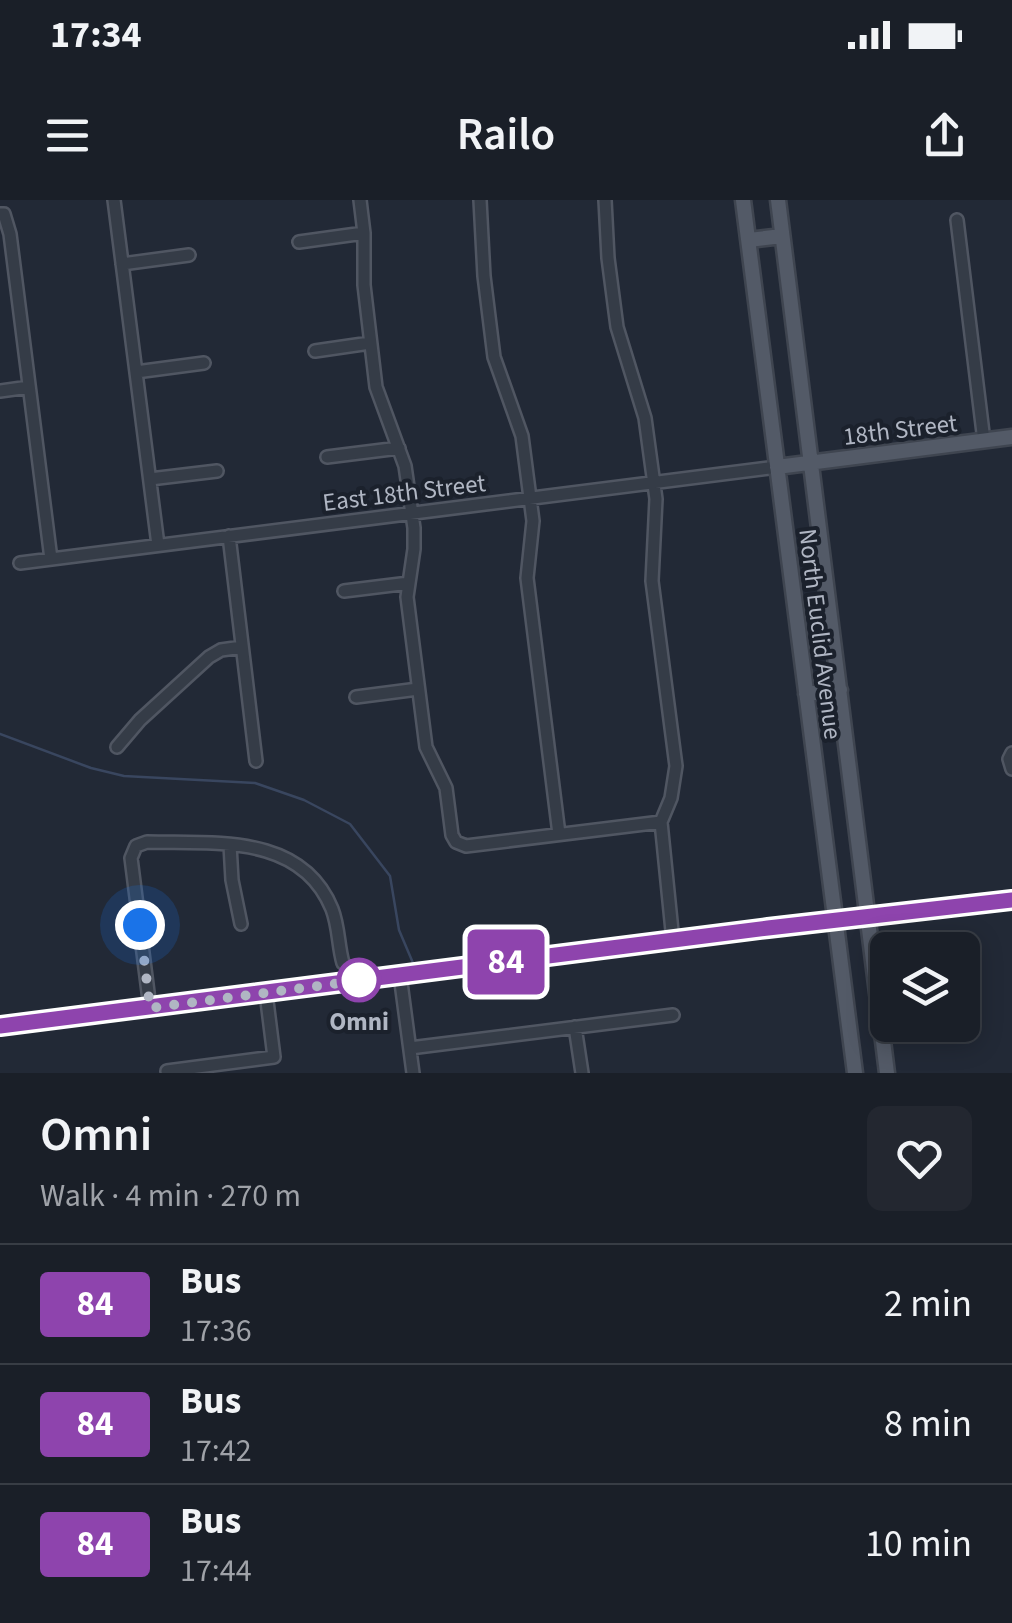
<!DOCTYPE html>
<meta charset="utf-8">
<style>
:root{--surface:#1a1f28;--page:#232730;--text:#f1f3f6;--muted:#9fa2a8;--line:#383d45}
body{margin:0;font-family:"Source Sans 3",sans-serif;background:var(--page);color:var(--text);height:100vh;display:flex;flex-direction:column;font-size:38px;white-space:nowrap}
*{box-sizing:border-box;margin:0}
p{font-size:32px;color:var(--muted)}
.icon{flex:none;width:55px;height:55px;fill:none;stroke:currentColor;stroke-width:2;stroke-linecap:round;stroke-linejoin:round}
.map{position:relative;height:873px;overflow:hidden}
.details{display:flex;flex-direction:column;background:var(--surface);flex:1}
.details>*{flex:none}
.badge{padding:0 20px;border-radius:8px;font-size:35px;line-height:65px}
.buttons{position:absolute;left:870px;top:732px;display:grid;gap:20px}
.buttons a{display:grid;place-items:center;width:110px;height:110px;border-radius:15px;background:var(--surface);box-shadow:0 5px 25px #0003,0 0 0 2px var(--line);font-size:50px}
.you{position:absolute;width:50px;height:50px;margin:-25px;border:8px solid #fff;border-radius:50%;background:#1a73e8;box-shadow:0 0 0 15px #1a73e833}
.map>.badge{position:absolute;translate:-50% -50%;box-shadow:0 0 0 5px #fff}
.round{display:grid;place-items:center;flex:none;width:105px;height:105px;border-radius:15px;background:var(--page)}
.overview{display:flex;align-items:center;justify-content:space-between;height:170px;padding:0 40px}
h1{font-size:48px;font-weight:600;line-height:75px}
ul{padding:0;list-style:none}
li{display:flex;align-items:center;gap:30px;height:120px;padding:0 40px;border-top:2px solid var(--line)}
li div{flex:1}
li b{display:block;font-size:38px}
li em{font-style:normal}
li .badge{min-width:110px;font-weight:700;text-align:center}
.status{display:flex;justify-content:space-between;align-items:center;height:70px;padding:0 50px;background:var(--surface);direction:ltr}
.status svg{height:28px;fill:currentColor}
header{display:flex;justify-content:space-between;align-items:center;height:130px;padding:0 40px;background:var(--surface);font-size:45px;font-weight:600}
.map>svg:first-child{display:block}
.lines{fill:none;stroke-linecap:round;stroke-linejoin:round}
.stream{stroke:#39465f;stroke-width:2.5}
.minor-casing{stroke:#505662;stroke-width:16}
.major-casing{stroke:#3f4550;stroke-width:19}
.minor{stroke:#353c47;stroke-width:11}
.major{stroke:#535a67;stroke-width:14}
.line-casing{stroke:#fff;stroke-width:22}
.line{stroke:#8e44ad;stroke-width:15}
.walk{stroke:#b0b6c3;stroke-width:10;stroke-dasharray:0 18}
.stop-dot{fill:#fff;stroke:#8e44ad;stroke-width:5}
.labels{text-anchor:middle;stroke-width:8;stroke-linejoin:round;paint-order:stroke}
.street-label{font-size:25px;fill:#b0b6c3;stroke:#1b212c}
.stop-label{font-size:25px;font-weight:bold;fill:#b0b6c3;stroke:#1b212c}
</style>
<div class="status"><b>17:34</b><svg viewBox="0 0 49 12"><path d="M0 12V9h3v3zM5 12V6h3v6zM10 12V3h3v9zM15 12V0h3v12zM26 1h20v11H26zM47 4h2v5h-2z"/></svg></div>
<header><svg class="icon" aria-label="menu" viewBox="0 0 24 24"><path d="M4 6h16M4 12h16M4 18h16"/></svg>Railo<svg class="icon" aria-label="share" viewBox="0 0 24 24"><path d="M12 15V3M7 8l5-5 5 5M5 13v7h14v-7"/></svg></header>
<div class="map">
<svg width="1012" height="873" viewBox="0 0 1012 873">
<rect width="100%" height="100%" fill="#222936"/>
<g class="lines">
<path class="stream" d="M0,534L91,568L124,576L255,583L304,600L350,624L390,676L399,730L413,763"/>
<g class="minor-casing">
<path id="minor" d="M114,0L158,345
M360,0L364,33V85L376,187L405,266L414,328V349L407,397L426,547L446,588L452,635L456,642L466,646L661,622
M480,0L484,76L494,157L522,236L533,321L527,378L559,634
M605,0L608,58L617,127L645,218L656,299L652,381L676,566L671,598L661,622L673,741
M0,14H4L10,34L51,359
M957,20L984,241
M299,42L364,33
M122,64L189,55
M315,151L370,143
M136,172L204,163
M0,191L29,187
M327,257L399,248
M150,279L217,271
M229,336L256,561
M20,363L777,267
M344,391L409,383
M356,497L418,489
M117,547L140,520L209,457L221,450L242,447
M1012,553L1009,559L1012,569
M230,645L232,680L241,724
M400,775L413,873
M150,808L131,658L136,646L147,642C214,644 301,633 332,709C339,727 338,746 343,763L365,780
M575,827L582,873
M410,848L673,815
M167,871L274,857L266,793"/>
</g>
<g class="major-casing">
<path id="major" d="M743,0L855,873
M778,0L887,873
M749,40L782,36
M777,267L1012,237
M806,494L840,490
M0,826L768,728L1012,700"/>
</g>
<use href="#minor" class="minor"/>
<use href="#major" class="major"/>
</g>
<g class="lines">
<g class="line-casing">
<path id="line" d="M0,826L768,728L1012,700"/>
</g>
<use href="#line" class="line"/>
<path class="walk" d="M140,725L150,808L364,780H359"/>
</g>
<circle class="stop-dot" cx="359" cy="780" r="20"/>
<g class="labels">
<g class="street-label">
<text transform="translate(900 229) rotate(-7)" y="9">18th Street</text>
<text transform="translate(404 292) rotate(-7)" y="9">East 18th Street</text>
<text transform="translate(821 434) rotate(83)" y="9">North Euclid Avenue</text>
</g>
<g class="stop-label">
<text x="359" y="830">Omni</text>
</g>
</g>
</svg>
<div class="buttons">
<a><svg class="icon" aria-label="layers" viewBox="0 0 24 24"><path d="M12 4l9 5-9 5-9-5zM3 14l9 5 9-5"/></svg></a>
</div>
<div class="you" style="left:140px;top:725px"></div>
<b class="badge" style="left:506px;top:762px;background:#8e44ad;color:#fff">84</b>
</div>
<section class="details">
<div class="overview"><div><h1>Omni</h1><p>Walk · 4 min · 270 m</p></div><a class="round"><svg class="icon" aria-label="heart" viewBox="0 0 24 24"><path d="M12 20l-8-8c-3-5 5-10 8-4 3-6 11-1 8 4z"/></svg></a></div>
<ul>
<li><span class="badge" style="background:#8e44ad;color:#fff">84</span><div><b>Bus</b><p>17:36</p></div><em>2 min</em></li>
<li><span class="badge" style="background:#8e44ad;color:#fff">84</span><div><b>Bus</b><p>17:42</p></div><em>8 min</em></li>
<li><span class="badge" style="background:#8e44ad;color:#fff">84</span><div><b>Bus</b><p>17:44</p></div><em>10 min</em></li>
</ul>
</section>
